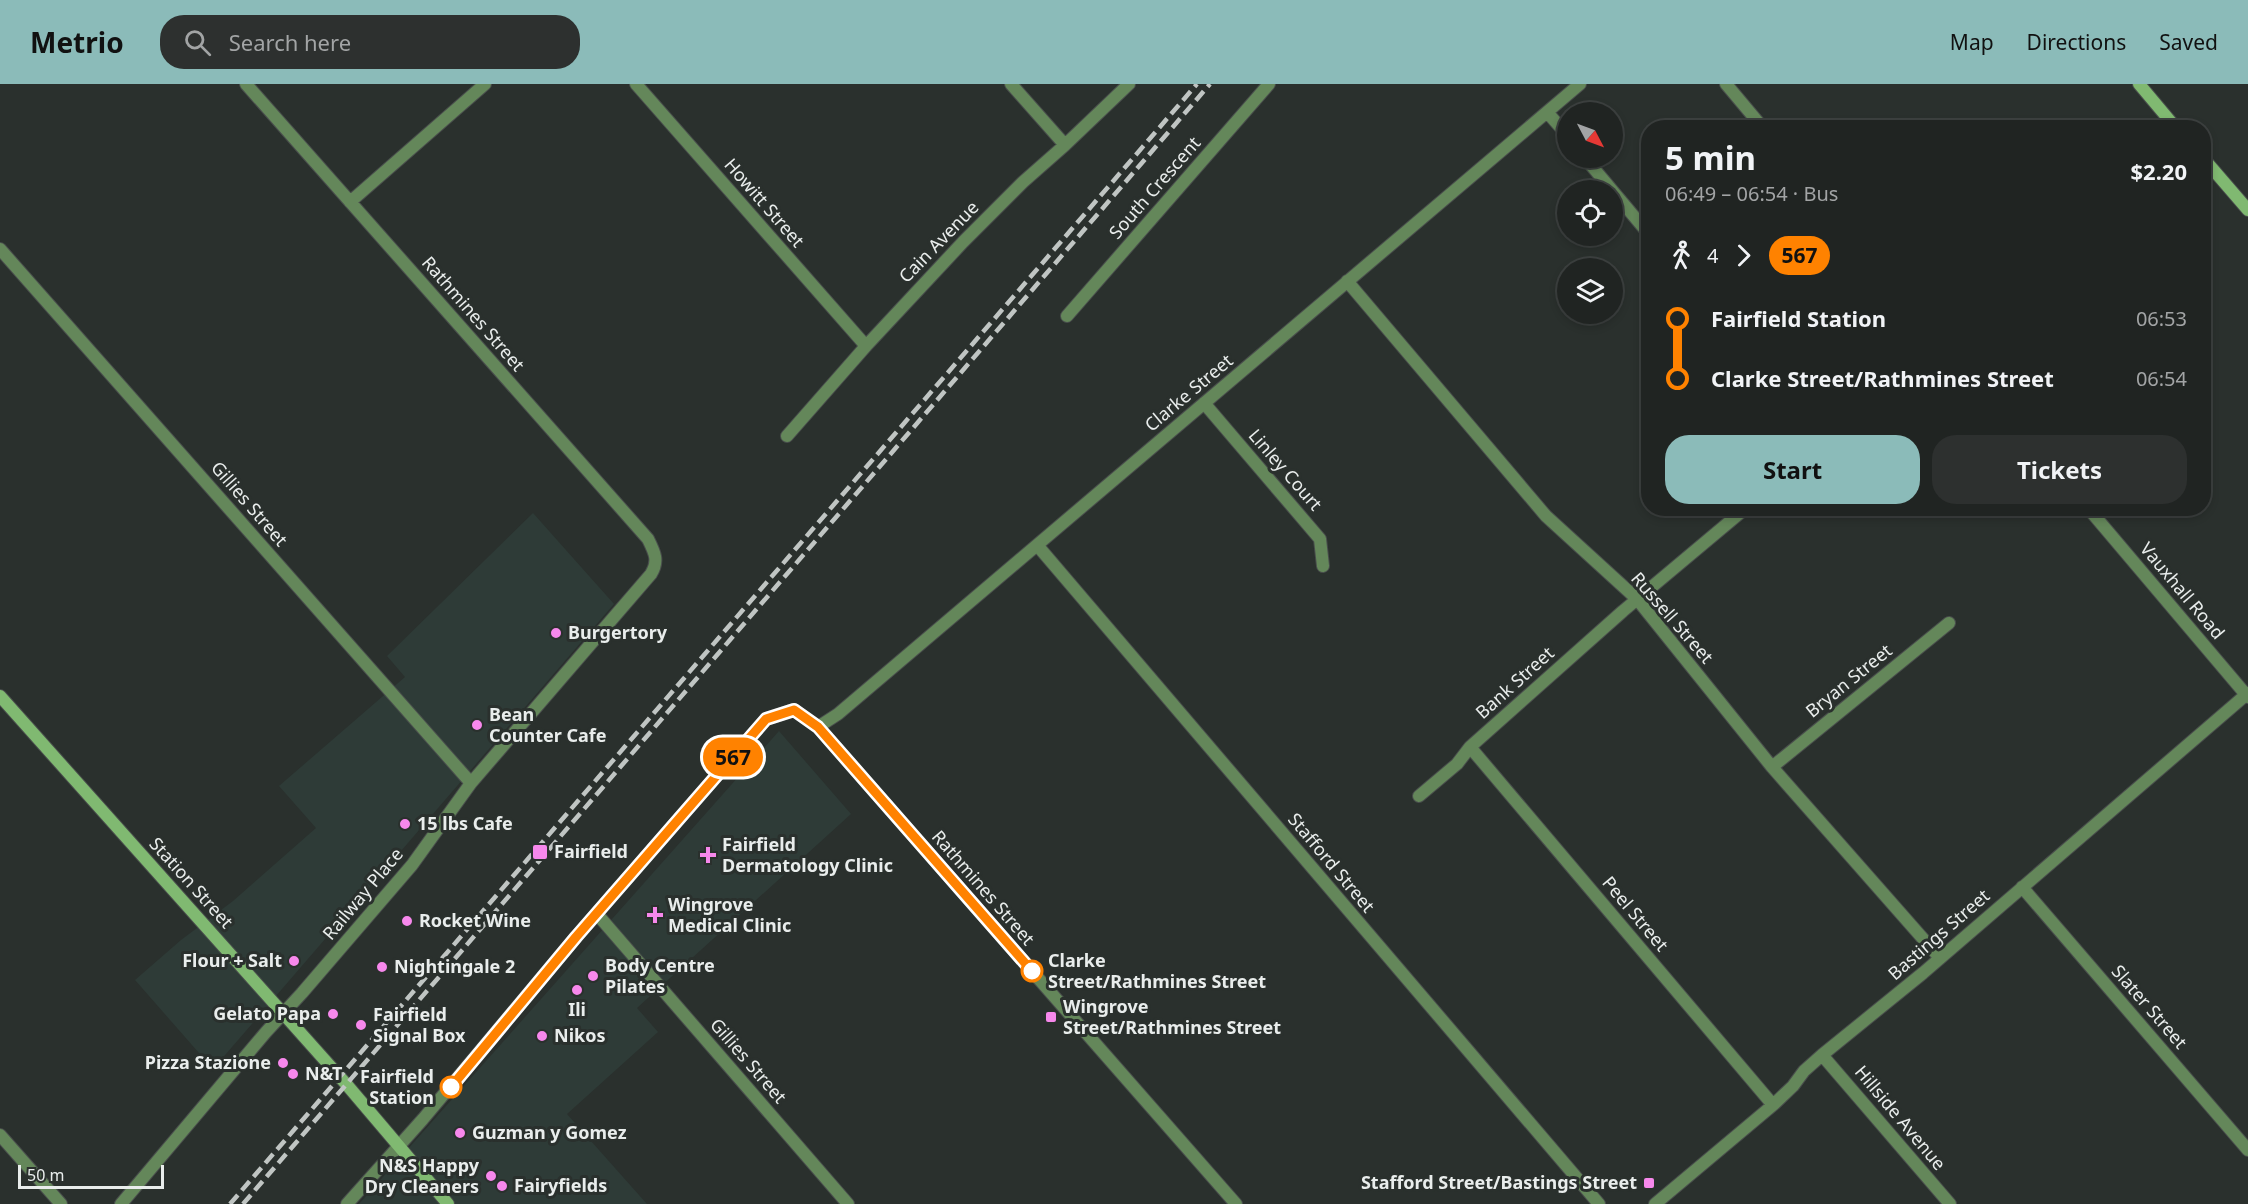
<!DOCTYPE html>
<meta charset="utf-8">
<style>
:root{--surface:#202422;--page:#2d302f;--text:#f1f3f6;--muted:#a2a4a5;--line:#3d4140;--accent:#8bbbb9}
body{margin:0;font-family:"Noto Sans",sans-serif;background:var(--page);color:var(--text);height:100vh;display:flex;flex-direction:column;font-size:22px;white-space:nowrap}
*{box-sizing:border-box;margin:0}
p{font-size:20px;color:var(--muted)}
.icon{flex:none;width:33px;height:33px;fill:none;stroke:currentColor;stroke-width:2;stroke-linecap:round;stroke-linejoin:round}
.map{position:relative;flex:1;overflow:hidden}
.details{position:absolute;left:1641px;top:36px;width:570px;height:396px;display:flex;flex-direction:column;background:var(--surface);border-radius:24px;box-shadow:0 3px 9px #0003,0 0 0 2px var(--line)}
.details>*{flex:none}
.badge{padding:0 12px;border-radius:20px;font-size:21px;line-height:39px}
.needle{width:39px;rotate:131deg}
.fabs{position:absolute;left:1557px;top:18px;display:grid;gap:12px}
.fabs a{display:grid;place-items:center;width:66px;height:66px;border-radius:50%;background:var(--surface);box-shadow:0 3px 9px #0003,0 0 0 2px var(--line);font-size:30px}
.scale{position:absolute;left:18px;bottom:15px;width:146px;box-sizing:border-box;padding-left:6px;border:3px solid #e9edec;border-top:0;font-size:16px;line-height:21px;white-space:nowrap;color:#e9edec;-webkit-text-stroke:4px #2a302d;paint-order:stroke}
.map>.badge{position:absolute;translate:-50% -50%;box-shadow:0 0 0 3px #fff}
.legs{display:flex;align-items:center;gap:9px;height:66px;padding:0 24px;font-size:20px}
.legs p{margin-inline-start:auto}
.head{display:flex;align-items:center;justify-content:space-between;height:102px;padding:0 24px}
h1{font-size:33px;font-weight:700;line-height:45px}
.action{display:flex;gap:12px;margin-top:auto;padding:12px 24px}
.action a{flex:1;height:69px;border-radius:24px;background:var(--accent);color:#111;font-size:24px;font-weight:700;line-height:69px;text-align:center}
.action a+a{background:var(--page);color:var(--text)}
ul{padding:0 24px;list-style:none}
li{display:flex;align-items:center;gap:21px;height:60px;font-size:22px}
li i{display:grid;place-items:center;width:9px;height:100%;margin:0 8px;background:currentColor}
li i::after{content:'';width:15px;height:15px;margin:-8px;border:4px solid;border-radius:50%;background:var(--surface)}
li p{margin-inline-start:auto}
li:first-child i{background:linear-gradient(#0000 50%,currentColor 0)}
li:last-child i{background:linear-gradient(currentColor 50%,#0000 0)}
header{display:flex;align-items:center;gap:36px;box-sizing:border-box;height:84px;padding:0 30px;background:var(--accent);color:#111}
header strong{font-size:28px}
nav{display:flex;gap:33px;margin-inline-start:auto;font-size:21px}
.search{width:420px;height:54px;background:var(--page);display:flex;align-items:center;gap:15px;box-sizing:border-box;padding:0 21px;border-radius:24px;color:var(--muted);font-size:22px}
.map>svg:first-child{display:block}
.built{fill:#2e3b37}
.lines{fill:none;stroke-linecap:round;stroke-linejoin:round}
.street-casing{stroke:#494e4c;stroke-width:14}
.secondary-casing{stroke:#494e4c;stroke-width:14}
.street{stroke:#64875a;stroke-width:12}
.secondary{stroke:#80b971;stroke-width:12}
.rail{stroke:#c0c5c3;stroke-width:4.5;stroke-dasharray:12 6;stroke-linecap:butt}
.line-1-casing{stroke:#fff;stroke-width:14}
.line-1{stroke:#ff8200;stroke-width:9}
.poi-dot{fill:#f788ec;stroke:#2a302d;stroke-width:2}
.stop-1-dot{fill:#fff;stroke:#ff8200;stroke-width:3}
.labels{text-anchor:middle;stroke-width:6;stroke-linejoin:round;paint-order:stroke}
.street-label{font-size:18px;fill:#e9edec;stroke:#2a302d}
.poi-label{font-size:18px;font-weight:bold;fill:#e9edec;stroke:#2a302d;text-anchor:start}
.stop-label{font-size:18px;font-weight:bold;fill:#e9edec;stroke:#2a302d;text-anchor:start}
</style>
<header>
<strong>Metrio</strong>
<div class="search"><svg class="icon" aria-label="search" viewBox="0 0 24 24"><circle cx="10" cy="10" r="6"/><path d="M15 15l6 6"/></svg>Search here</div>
<nav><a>Map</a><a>Directions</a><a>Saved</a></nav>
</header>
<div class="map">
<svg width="2248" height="1120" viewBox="0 0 2248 1120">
<rect width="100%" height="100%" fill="#2a302d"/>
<path class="built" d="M533,429L614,520L213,985L135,896L181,856L233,817L316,744L279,702L405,593L387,572Z
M779,647L851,730L637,924L658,948L567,1030L647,1120H359Z"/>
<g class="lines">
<g class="street-casing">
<path id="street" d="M636,0L866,262
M1011,0L1065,61
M1726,0L1763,44
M1547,28L1568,52
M1585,74L1648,149
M350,118L485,0
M0,165L471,699
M1347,197L1546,432L1637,515L1772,683L1940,874
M1067,232L1269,0
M1204,319L1320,455L1323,482
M787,352L866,262L963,158L1023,98L1065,61L1129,0
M2088,424L2248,613
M1037,461L1599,1120
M818,643L838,630L1580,0
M1470,663L1773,1021
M1772,683L1949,539
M1419,712L1457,680L1470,663L1623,527L1746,424
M2022,803L2248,1066
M597,830L848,1120
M1822,971L1950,1120
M0,1051L61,1120
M121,1120L266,948L302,909L412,781L471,699L651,490C659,477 655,469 648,455L246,0
M347,1120L423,1035L576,853L766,635L794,626L818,643L1236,1120
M1655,1120L1773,1021L1793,1002L1804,987L1822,971L1923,889L2248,609"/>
</g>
<g class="secondary-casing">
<path id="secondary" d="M2139,0L2176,44
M2204,75L2248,126
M0,612L347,1001L448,1120"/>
</g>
<use href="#street" class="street"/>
<use href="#secondary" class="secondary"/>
<path class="rail" d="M230,1120L1197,0
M243,1120L1210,0"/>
</g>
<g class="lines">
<g class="line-1-casing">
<path id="line-1" d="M451,1003L576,853L766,635L794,626L818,643L1032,887"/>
</g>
<use href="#line-1" class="line-1"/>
</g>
<g class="poi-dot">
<circle cx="556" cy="549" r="6"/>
<circle cx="477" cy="641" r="6"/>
<circle cx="405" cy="740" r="6"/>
<rect x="532" y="760" width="16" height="16" rx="3"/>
<path d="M705 762h6v6h6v6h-6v6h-6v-6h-6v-6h6z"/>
<path d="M652 822h6v6h6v6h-6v6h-6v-6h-6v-6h6z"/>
<circle cx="407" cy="837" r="6"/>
<circle cx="294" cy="877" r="6"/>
<circle cx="382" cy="883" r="6"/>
<circle cx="593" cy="892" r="6"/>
<circle cx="577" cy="906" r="6"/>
<circle cx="333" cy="930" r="6"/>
<rect x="1045" y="927" width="12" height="12" rx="3"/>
<circle cx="361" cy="941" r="6"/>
<circle cx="542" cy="952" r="6"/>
<circle cx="283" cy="979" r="6"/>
<circle cx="293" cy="990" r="6"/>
<circle cx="460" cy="1049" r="6"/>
<circle cx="491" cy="1092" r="6"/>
<rect x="1643" y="1093" width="12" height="12" rx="3"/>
<circle cx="502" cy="1102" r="6"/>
</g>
<g class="stop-1-dot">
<circle cx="1032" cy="887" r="10"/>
<circle cx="451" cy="1003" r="10"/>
</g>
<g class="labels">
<g class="street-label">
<text transform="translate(1155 104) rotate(-49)" y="6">South Crescent</text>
<text transform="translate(764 119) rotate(49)" y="6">Howitt Street</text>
<text transform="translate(939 158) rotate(-46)" y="6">Cain Avenue</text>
<text transform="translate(473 230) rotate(49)" y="6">Rathmines Street</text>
<text transform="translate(1189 309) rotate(-40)" y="6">Clarke Street</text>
<text transform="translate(1285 386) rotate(49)" y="6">Linley Court</text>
<text transform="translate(249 420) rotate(49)" y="6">Gillies Street</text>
<text transform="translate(2182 507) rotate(50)" y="6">Vauxhall Road</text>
<text transform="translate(1672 534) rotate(49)" y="6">Russell Street</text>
<text transform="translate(1849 597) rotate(-39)" y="6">Bryan Street</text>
<text transform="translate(1515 599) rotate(-42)" y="6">Bank Street</text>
<text transform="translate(1331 779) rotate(50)" y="6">Stafford Street</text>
<text transform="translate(191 799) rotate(48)" y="6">Station Street</text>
<text transform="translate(983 804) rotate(49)" y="6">Rathmines Street</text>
<text transform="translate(363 810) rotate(-50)" y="6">Railway Place</text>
<text transform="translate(1635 830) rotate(50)" y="6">Peel Street</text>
<text transform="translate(1939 851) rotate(-41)" y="6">Bastings Street</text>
<text transform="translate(2149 923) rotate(49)" y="6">Slater Street</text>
<text transform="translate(748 977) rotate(49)" y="6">Gillies Street</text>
<text transform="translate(1900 1034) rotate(50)" y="6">Hillside Avenue</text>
</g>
<g class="poi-label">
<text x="568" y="555">Burgertory</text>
<text x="489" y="637">Bean<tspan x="489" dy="21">Counter Cafe</tspan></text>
<text x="417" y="746">15 lbs Cafe</text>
<text x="722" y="767">Fairfield<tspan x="722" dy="21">Dermatology Clinic</tspan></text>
<text x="554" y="774">Fairfield</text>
<text x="668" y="827">Wingrove<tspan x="668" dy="21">Medical Clinic</tspan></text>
<text x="419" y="843">Rocket Wine</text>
<text x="282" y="883" text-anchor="end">Flour + Salt</text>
<text x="605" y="888">Body Centre<tspan x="605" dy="21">Pilates</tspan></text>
<text x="394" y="889">Nightingale 2</text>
<text x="1063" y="929">Wingrove<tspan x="1063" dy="21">Street/Rathmines Street</tspan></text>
<text x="577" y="932" text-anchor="middle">Ili</text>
<text x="321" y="936" text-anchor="end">Gelato Papa</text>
<text x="373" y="937">Fairfield<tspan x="373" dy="21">Signal Box</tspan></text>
<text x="554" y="958">Nikos</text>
<text x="271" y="985" text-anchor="end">Pizza Stazione</text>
<text x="305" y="996">N&amp;T</text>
<text x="472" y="1055">Guzman y Gomez</text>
<text x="479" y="1088" text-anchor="end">N&amp;S Happy<tspan x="479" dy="21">Dry Cleaners</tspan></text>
<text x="1637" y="1105" text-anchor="end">Stafford Street/Bastings Street</text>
<text x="514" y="1108">Fairyfields</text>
</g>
<g class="stop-label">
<text x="1048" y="883">Clarke<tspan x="1048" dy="21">Street/Rathmines Street</tspan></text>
<text x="434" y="999" text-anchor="end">Fairfield<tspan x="434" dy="21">Station</tspan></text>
</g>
</g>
</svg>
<div class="fabs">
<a><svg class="needle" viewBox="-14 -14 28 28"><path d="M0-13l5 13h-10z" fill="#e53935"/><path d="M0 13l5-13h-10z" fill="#a2a4a5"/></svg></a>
<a><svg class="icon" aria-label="locate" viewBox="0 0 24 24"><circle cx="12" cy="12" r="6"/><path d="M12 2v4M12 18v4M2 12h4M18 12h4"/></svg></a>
<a><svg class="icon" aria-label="layers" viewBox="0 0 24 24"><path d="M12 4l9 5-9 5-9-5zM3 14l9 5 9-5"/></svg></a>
</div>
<div class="scale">50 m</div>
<b class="badge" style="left:733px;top:673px;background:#ff8200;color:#111">567</b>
<section class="details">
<div class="head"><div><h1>5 min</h1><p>06:49 – 06:54 · Bus</p></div><b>$2.20</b></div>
<div class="legs"><svg class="icon" aria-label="walk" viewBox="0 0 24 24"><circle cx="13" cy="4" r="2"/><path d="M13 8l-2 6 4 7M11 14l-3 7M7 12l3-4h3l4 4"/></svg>4<svg class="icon" aria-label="forward" viewBox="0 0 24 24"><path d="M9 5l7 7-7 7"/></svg><b class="badge" style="background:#ff8200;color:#111">567</b></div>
<ul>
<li><i style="color:#ff8200"></i><b>Fairfield Station</b><p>06:53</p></li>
<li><i style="color:#ff8200"></i><b>Clarke Street/Rathmines Street</b><p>06:54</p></li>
</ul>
<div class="action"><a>Start</a><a>Tickets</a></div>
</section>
</div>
